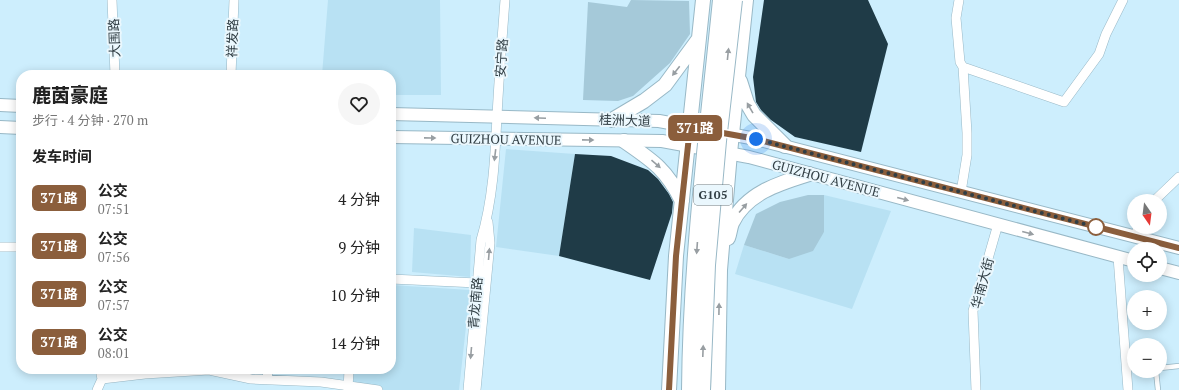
<!DOCTYPE html>
<html lang="zh">
<meta charset="utf-8">
<style>
:root{--surface:#fff;--page:#f6f6f6;--text:#222;--muted:#767676}
body{margin:0;font-family:"PT Serif","Noto Sans SC",serif;background:var(--page);color:var(--text);height:100vh;display:flex;flex-direction:column;font-size:15px;white-space:nowrap}
*{box-sizing:border-box;margin:0}
p{font-size:13px;color:var(--muted)}
.icon{flex:none;width:22px;height:22px;fill:none;stroke:currentColor;stroke-width:2;stroke-linecap:round;stroke-linejoin:round}
.map{position:relative;flex:1;overflow:hidden}
.drawer{position:absolute;left:16px;top:70px;width:380px;height:304px;display:flex;flex-direction:column;background:var(--surface);border-radius:16px;box-shadow:0 2px 10px #0003}
.drawer>*{flex:none}
.badge{padding:0 8px;border-radius:6px;font-size:14px;line-height:26px}
.needle{width:26px;rotate:166deg}
.buttons{position:absolute;left:1127px;top:194px;display:grid;gap:8px}
.buttons a{display:grid;place-items:center;width:40px;height:40px;border-radius:50%;background:var(--surface);box-shadow:0 2px 10px #0003;font-size:20px}
.you{position:absolute;width:20px;height:20px;margin:-10px;border:3px solid #fff;border-radius:50%;background:#1a73e8;box-shadow:0 0 0 6px #1a73e833}
.map>.badge{position:absolute;translate:-50% -50%;box-shadow:0 0 0 2px #fff}
h2{padding:0 16px;font-size:15px;line-height:36px}
.round{display:grid;place-items:center;flex:none;width:42px;height:42px;border-radius:21px;background:var(--page)}
.headline{display:flex;align-items:center;justify-content:space-between;height:68px;padding:0 16px}
h1{font-size:19px;font-weight:800;line-height:30px}
ul{padding:0;list-style:none}
li{display:flex;align-items:center;gap:12px;height:48px;padding:0 16px}
li div{flex:1}
li b{display:block;font-size:15px}
li em{font-style:normal}
li .badge{min-width:44px;font-weight:700;text-align:center}
.map>svg:first-child{display:block}
.built{fill:#b8e1f3}
.green{fill:#a5c9d9}
.building{fill:#1f3b47}
.lines{fill:none;stroke-linecap:round;stroke-linejoin:round}
.lane-casing{stroke:#98b8c6;stroke-width:6}
.street-casing{stroke:#98b8c6;stroke-width:10}
.secondary-casing{stroke:#98b8c6;stroke-width:14}
.primary-casing{stroke:#98b8c6;stroke-width:16}
.lane{stroke:#fff;stroke-width:4.5}
.street{stroke:#fff;stroke-width:9}
.secondary{stroke:#fff;stroke-width:12}
.primary{stroke:#fff;stroke-width:14}
.highway-bridge-casing{stroke:#98b8c6;stroke-width:18;stroke-linecap:butt}
.highway-bridge{stroke:#fff;stroke-width:16}
.oneway{fill:#989ea2}
.line-casing{stroke:#fff;stroke-width:9}
.line{stroke:#8b5e3c;stroke-width:6}
.walk{stroke:#313e44;stroke-width:4;stroke-dasharray:0 7.2}
.stop-dot{fill:#fff;stroke:#8b5e3c;stroke-width:2}
.labels{text-anchor:middle;stroke-width:4;stroke-linejoin:round;paint-order:stroke}
.shield{fill:#eaf7fd;stroke:#68767c;stroke-width:1}
.shield-label{font-size:12px;font-weight:bold;fill:#313e44}
.street-label{font-size:13px;fill:#313e44;stroke:#eaf7fd}
</style>
<div class="map">
<svg width="1179" height="390" viewBox="0 0 1179 390">
<rect width="100%" height="100%" fill="#cdeefd"/>
<path class="built" d="M328,0H440L441,95H391V75H322Z
M506,149L575,154L559,256L496,247Z
M824,195L891,211L852,309L735,274L744,245L789,259L824,232Z
M414,228L471,235L470,277L412,272Z
M391,285L470,290L459,390H353L354,369H391Z"/>
<path class="green" d="M631,0L689,1L690,34L670,63L633,96L618,101L583,100L588,2L627,7Z
M808,195H824V232L813,251L789,259L744,245L756,214L780,202Z"/>
<path class="building" d="M764,0H868L888,44L861,152L795,137L771,120L761,110L756,102L753,77Z
M575,154L611,156L648,170L658,179L669,194L673,202L672,213L650,280L559,256Z"/>
<g class="lines">
<g class="lane-casing">
<path id="lane" d="M1160,368L1179,366
M1156,371L1158,390"/>
</g>
<g class="street-casing">
<path id="street" d="M112,0L115,75
M959,0L956,18L960,62L963,67L967,133V155L961,192
M963,67L1064,102L1099,54L1106,34L1123,0
M231,75L234,0
M1154,201L1179,177
M1134,237L1139,227
M0,247H21
M1118,257L1128,390
M391,279L477,283
M267,369L268,380
M102,379L145,374L209,370L251,379L321,382L378,390
M97,390L102,379L100,369
M348,390L349,369
M468,390L481,240C493,200 495,158 497,116C499,77 502,39 505,0
M476,390L490,243L488,222
M976,390L973,311L998,224"/>
</g>
<g class="secondary-casing">
<path id="secondary" d="M0,105L21,106
M391,114L659,121L756,139L1179,248
M0,127L21,128
M391,137L662,141L749,157L1134,261
M1160,268L1179,273"/>
</g>
<g class="primary-casing">
<path id="primary" d="M740,81L747,103L754,115L785,146
M612,120L644,101L665,85L698,40
M624,141C653,161 666,169 682,201
M728,238C730,233 730,228 732,223C746,193 780,183 809,174
M669,390L676,256L703,0
M718,390L720,270L730,153L746,0"/>
</g>
<use href="#lane" class="lane"/>
<use href="#street" class="street"/>
<use href="#secondary" class="secondary"/>
<use href="#primary" class="primary"/>
<g class="highway-bridge-casing">
<path id="highway-bridge" d="M690,390C691,259 708,130 721,0
M702,390L707,265L718,141L734,0"/>
</g>
<use href="#highway-bridge" class="highway-bridge"/>
</g>
<defs><path id="oneway-solid" d="M-6-.8H1V-3.2L6.5 0L1 3.2V.8H-6Z"/></defs>
<g class="oneway">
<use href="#oneway-solid" transform="translate(728 54) rotate(-84)"/>
<use href="#oneway-solid" transform="translate(676 71) rotate(128)"/>
<use href="#oneway-solid" transform="translate(750 108) rotate(-120)"/>
<use href="#oneway-solid" transform="translate(540 118) rotate(-178)"/>
<use href="#oneway-solid" transform="translate(430 138) rotate(1)"/>
<use href="#oneway-solid" transform="translate(588 140) rotate(1)"/>
<use href="#oneway-solid" transform="translate(495 155) rotate(97)"/>
<use href="#oneway-solid" transform="translate(656 164) rotate(41)"/>
<use href="#oneway-solid" transform="translate(903 199) rotate(15)"/>
<use href="#oneway-solid" transform="translate(743 208) rotate(-49)"/>
<use href="#oneway-solid" transform="translate(1028 233) rotate(15)"/>
<use href="#oneway-solid" transform="translate(697 248) rotate(94)"/>
<use href="#oneway-solid" transform="translate(489 254) rotate(-85)"/>
<use href="#oneway-solid" transform="translate(719 309) rotate(-89)"/>
<use href="#oneway-solid" transform="translate(703 351) rotate(-88)"/>
<use href="#oneway-solid" transform="translate(471 353) rotate(95)"/>
</g>
<g class="lines">
<g class="line-casing">
<path id="line" d="M669,390L676,256L690,127L756,139L1179,248"/>
</g>
<use href="#line" class="line"/>
<path class="walk" d="M756,139L1096,227"/>
</g>
<circle class="stop-dot" cx="1096" cy="227" r="8"/>
<g class="labels">
<rect class="shield" x="694" y="185" width="38" height="20" rx="3"/>
<g class="shield-label">
<text x="713" y="199">G105</text>
</g>
<g class="street-label">
<text transform="translate(114 38) rotate(-92)" y="5">大围路</text>
<text transform="translate(232 38) rotate(-88)" y="5">祥发路</text>
<text transform="translate(501 58) rotate(-86)" y="5">安宁路</text>
<text transform="translate(625 120) rotate(2)" y="5">桂洲大道</text>
<text transform="translate(506 139) rotate(1)" y="5">GUIZHOU AVENUE</text>
<text transform="translate(826 178) rotate(15)" y="5">GUIZHOU AVENUE</text>
<text transform="translate(982 283) rotate(-75)" y="5">华南大街</text>
<text transform="translate(475 303) rotate(-85)" y="5">青龙南路</text>
</g>
</g>
</svg>
<div class="buttons">
<a><svg class="needle" viewBox="-14 -14 28 28"><path d="M0-13l5 13h-10z" fill="#e53935"/><path d="M0 13l5-13h-10z" fill="#767676"/></svg></a>
<a><svg class="icon" aria-label="locate" viewBox="0 0 24 24"><circle cx="12" cy="12" r="6"/><path d="M12 2v4M12 18v4M2 12h4M18 12h4"/></svg></a>
<a>+</a>
<a>−</a>
</div>
<div class="you" style="left:756px;top:139px"></div>
<b class="badge" style="left:695px;top:128px;background:#8b5e3c;color:#fff">371路</b>
<section class="drawer">
<div class="headline"><div><h1>鹿茵豪庭</h1><p>步行 · 4 分钟 · 270 m</p></div><a class="round"><svg class="icon" aria-label="heart" viewBox="0 0 24 24"><path d="M12 20l-8-8c-3-5 5-10 8-4 3-6 11-1 8 4z"/></svg></a></div>
<h2>发车时间</h2>
<ul>
<li><span class="badge" style="background:#8b5e3c;color:#fff">371路</span><div><b>公交</b><p>07:51</p></div><em>4 分钟</em></li>
<li><span class="badge" style="background:#8b5e3c;color:#fff">371路</span><div><b>公交</b><p>07:56</p></div><em>9 分钟</em></li>
<li><span class="badge" style="background:#8b5e3c;color:#fff">371路</span><div><b>公交</b><p>07:57</p></div><em>10 分钟</em></li>
<li><span class="badge" style="background:#8b5e3c;color:#fff">371路</span><div><b>公交</b><p>08:01</p></div><em>14 分钟</em></li>
</ul>
</section>
</div>
